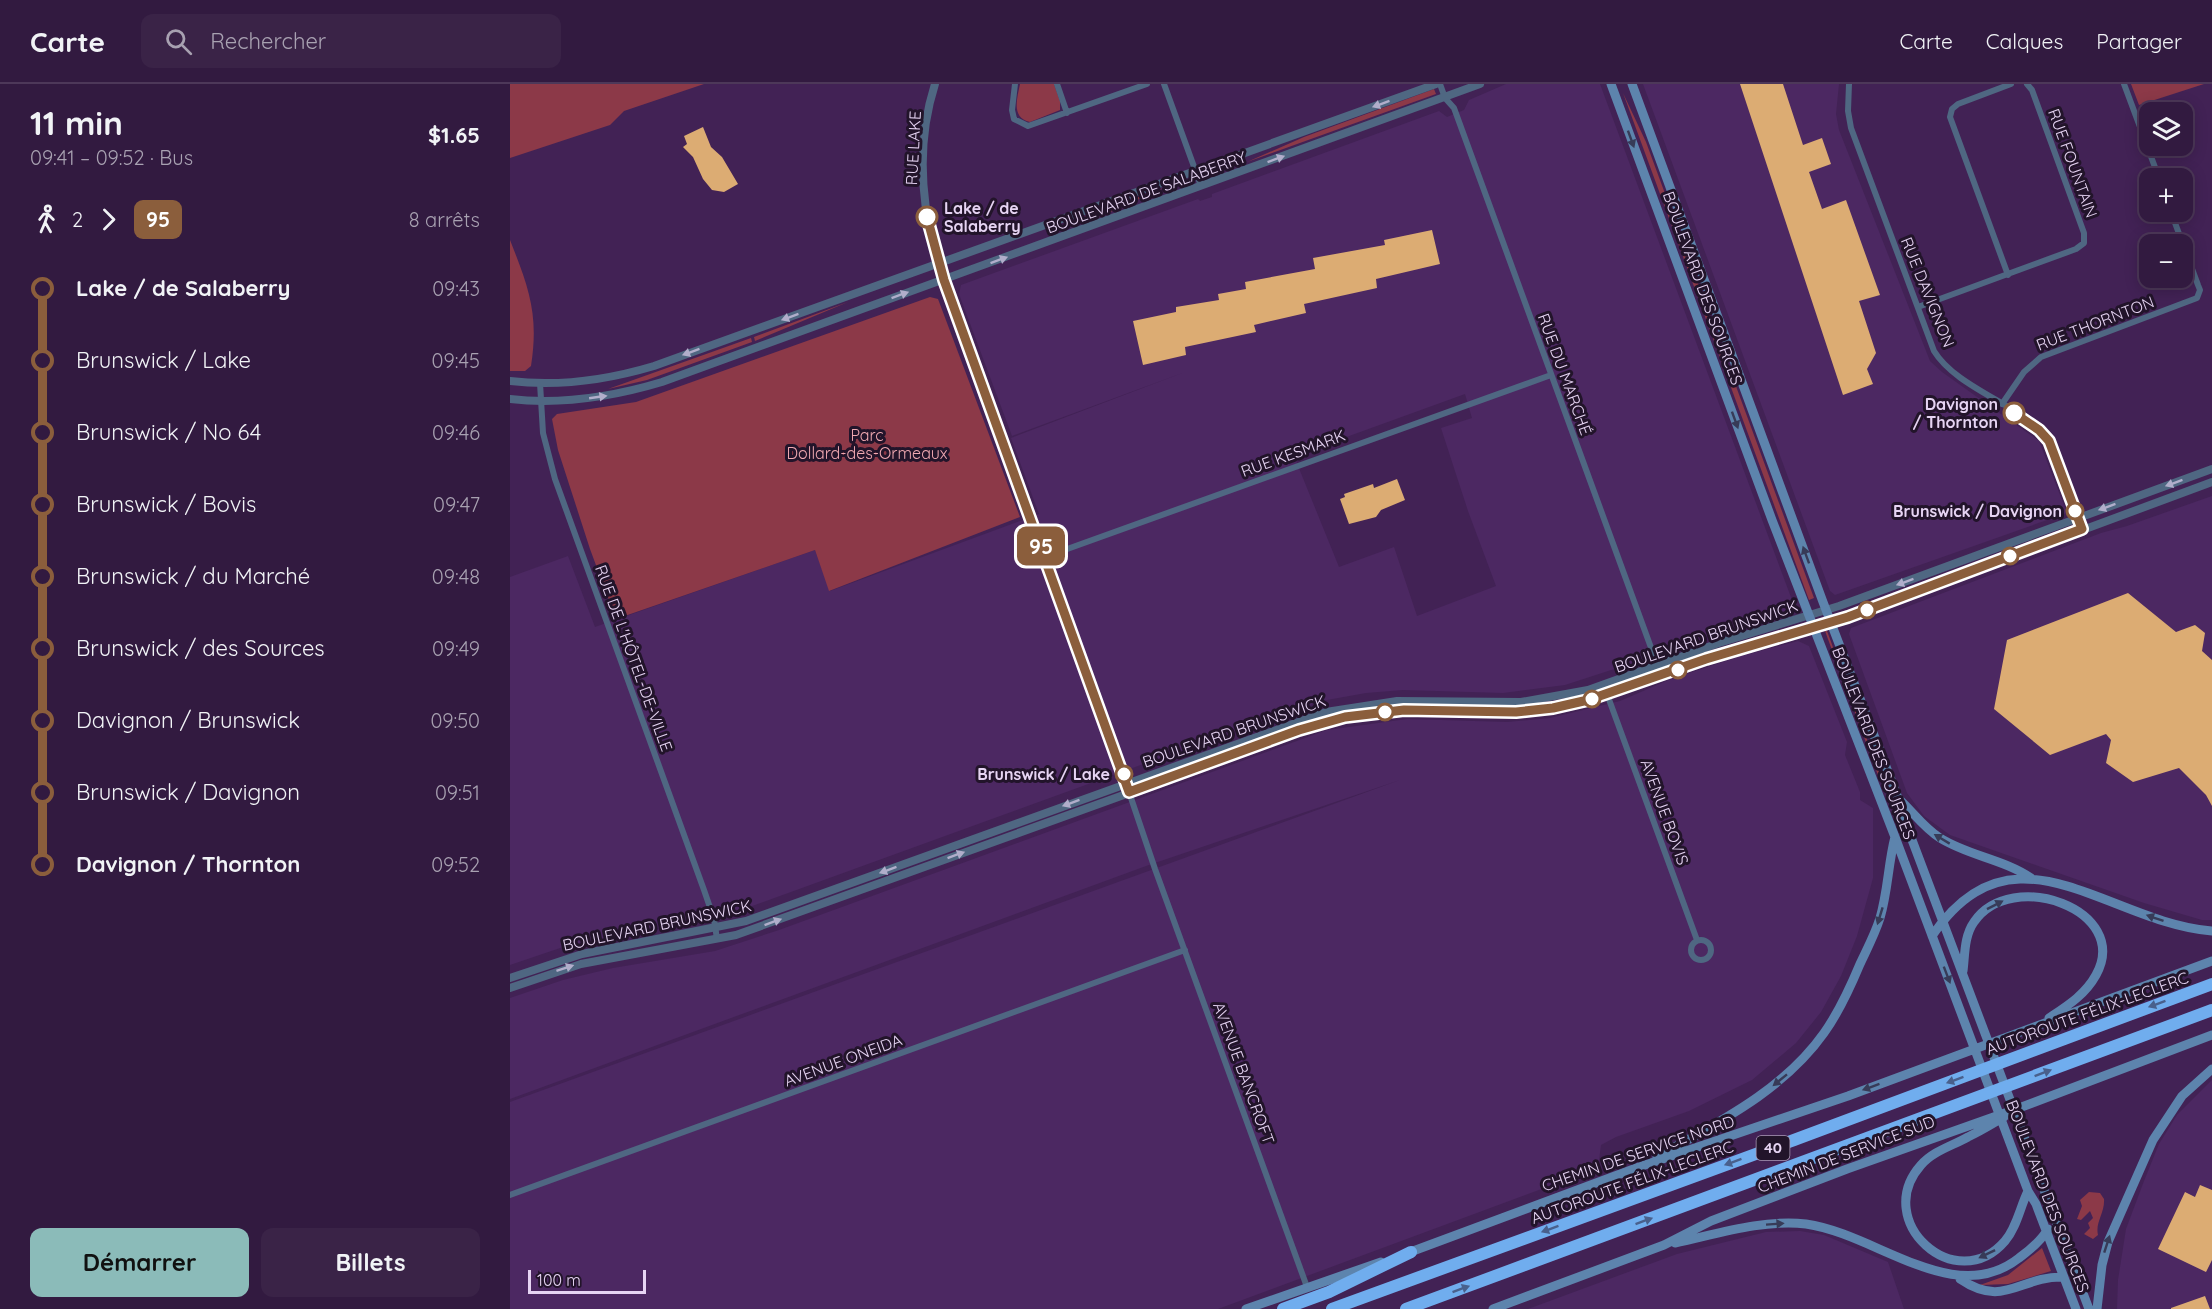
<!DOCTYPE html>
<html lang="fr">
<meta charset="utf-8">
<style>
:root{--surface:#321a40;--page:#3a2347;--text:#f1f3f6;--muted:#a8a1b1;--line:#4d3859;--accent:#8bbbb9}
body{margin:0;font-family:Quicksand,sans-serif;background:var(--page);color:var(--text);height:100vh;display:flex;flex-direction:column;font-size:22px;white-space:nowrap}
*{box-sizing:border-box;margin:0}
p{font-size:20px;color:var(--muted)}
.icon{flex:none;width:33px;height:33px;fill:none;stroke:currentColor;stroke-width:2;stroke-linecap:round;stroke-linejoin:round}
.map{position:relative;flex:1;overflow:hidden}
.details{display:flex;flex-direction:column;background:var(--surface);width:510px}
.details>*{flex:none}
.badge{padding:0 12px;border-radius:9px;font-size:21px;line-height:39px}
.tools{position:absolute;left:1629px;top:18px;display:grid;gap:12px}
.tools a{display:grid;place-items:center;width:54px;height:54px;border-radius:12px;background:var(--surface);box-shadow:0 3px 15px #0003,0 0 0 2px var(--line);font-size:30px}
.scale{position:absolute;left:18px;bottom:15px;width:118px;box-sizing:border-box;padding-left:6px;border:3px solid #e6d4f3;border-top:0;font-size:16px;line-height:21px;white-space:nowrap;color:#e6d4f3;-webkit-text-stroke:4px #22142a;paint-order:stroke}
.map>.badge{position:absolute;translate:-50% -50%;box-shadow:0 0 0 3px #fff}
.legs{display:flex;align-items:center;gap:9px;height:66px;padding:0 30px;font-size:20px}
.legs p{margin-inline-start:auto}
.headline{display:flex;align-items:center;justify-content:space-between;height:102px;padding:0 30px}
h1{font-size:33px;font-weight:700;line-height:45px}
.button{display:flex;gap:12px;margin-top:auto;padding:12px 30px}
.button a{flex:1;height:69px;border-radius:12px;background:var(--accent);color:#111;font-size:24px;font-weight:700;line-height:69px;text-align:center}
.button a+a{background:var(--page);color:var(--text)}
ul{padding:0 30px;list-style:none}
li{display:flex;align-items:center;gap:21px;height:72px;font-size:22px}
li i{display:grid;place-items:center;width:9px;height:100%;margin:0 8px;background:currentColor}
li i::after{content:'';width:15px;height:15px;margin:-8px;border:4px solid;border-radius:50%;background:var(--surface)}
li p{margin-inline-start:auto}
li:first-child i{background:linear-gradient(#0000 50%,currentColor 0)}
li:last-child i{background:linear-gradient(currentColor 50%,#0000 0)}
header{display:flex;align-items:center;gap:36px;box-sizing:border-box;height:84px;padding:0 30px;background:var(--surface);border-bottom:2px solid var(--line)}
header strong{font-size:28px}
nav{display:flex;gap:33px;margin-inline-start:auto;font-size:21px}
.search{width:420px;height:54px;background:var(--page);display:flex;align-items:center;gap:15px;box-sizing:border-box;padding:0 21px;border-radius:12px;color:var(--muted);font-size:22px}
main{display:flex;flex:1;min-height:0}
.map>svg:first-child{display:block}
.built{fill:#4c2862;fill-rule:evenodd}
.green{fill:#8c3948}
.building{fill:#dcac73}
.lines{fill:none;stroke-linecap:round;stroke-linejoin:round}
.minor{stroke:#4f6782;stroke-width:6}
.tertiary{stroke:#4f6782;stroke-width:8}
.secondary{stroke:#5d84ad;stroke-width:9}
.motorway{stroke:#70adee;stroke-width:12}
.oneway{fill:#b1aecb}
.oneway2{fill:#373b58}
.oneway3{fill:#49608c}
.line-1-casing{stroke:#fff;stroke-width:14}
.line-1{stroke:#8b5e3c;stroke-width:9}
.stop-1-dot{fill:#fff;stroke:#8b5e3c;stroke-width:3}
.labels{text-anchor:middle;stroke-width:6;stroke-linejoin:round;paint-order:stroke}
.shield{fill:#22142a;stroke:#ab9ab7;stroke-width:1.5}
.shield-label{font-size:15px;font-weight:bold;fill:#e6d4f3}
.street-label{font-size:16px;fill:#e6d4f3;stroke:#22142a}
.stop-label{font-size:16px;font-weight:bold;fill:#e6d4f3;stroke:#22142a;text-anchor:end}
.park-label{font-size:16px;fill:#f1a9b2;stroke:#22142a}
</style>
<header>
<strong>Carte</strong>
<div class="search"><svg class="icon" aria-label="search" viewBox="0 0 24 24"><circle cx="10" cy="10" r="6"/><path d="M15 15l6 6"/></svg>Rechercher</div>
<nav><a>Carte</a><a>Calques</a><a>Partager</a></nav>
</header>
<main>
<section class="details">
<div class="headline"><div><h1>11 min</h1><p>09:41 – 09:52 · Bus</p></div><b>$1.65</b></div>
<div class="legs"><svg class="icon" aria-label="walk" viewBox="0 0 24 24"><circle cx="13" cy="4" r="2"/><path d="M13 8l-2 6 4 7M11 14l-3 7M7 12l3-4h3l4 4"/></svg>2<svg class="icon" aria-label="forward" viewBox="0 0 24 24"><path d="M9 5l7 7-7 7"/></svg><b class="badge" style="background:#8b5e3c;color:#fff">95</b><p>8 arrêts</p></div>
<ul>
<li><i style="color:#8b5e3c"></i><b>Lake / de Salaberry</b><p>09:43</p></li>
<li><i style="color:#8b5e3c"></i><span>Brunswick / Lake</span><p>09:45</p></li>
<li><i style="color:#8b5e3c"></i><span>Brunswick / No 64</span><p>09:46</p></li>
<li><i style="color:#8b5e3c"></i><span>Brunswick / Bovis</span><p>09:47</p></li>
<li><i style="color:#8b5e3c"></i><span>Brunswick / du Marché</span><p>09:48</p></li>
<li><i style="color:#8b5e3c"></i><span>Brunswick / des Sources</span><p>09:49</p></li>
<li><i style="color:#8b5e3c"></i><span>Davignon / Brunswick</span><p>09:50</p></li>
<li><i style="color:#8b5e3c"></i><span>Brunswick / Davignon</span><p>09:51</p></li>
<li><i style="color:#8b5e3c"></i><b>Davignon / Thornton</b><p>09:52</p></li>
</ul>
<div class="button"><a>Démarrer</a><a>Billets</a></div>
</section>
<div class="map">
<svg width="1702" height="1225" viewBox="0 0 1702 1225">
<rect width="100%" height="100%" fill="#422255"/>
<path class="built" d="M996,0H1090L1282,516L1280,526L1154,565L1129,577L1055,601L993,609L893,606L856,609L817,616L785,625L220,830L59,861L0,881V493L58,472L85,543L305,466L320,507L529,430L501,354L675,288L502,352L449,210L451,201L688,115L690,117L702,113V110L929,27L937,33L954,26L959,16ZM955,310L962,334L931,344L958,427L986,502L907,532L884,463L829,483L784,372Z
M1133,0H1329L1326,30L1329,46L1420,277L1432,288L1529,357L1557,429L1325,511L1320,507Z
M1702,412V836H1692L1634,819L1440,751L1414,732L1397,709L1339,550L1341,544L1591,449L1617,442Z
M1288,557L1299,562L1337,658L1335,671L1350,708V716L1363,724V794L1347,852L1331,892L1311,928L1286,959L1242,996L1179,1027L1106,1053L1091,1061L1088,1084L708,1225H0V1018L890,696L636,782L0,1015V914L53,896L103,884L205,867L269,846L817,646L897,635L997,638L1040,634L1110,617L1161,595L1231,572Z
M1702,996V1225H1607L1608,1196L1616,1145L1634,1097L1649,1060L1667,1031Z
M1290,1147L1314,1151L1378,1178L1394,1225H1018L1167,1170L1256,1148Z"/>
<path class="green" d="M0,0H194L114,27L100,41L0,74Z
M510,0H544L550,17V26L520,38C501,34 507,15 510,0Z
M1621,0H1694L1629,21Z
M924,5L926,10L737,78L794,53Z
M1113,9L1136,58L1304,514L1299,516Z
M656,103L596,130L537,150L563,137Z
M0,156C19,204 29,231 21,282L15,287H0Z
M420,213L428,215L510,433L319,507L305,466L106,535L80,465L48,366L42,335L47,330L126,318Z
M338,218L245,257L244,253Z
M241,254L242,258L137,296L98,305Z
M1315,547H1317L1371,693L1369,694Z
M1579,1108L1590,1109L1594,1115C1595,1129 1585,1138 1588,1151L1583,1155L1574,1150L1580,1144L1578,1139L1583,1134L1580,1127L1571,1136L1567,1135L1572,1122L1570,1116Z
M1532,1164L1541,1187L1498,1200L1470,1201L1498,1191Z"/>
<path class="building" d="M1230,0H1273L1293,61L1312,54L1321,80L1299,88L1312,125L1336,116L1370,211L1349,217L1366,269L1357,285L1363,300L1333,311Z
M193,43L201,63L212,73L228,100L214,108L202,106L193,95L183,73L173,63L177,60L174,52Z
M922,146L930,180L866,195L867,204L794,220L796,229L744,241L746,248L675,263L676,271L633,281L623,237L666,228V223L709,216L708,210L736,205L735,198L805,185L803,174L875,161L874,156Z
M887,395L895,416L871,426L866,433L839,440L830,415L835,413L834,410L863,400L864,404Z
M1618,509L1666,548L1685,541L1695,549L1692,567L1702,576V722L1696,711L1669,684L1623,698L1596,679L1601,656L1596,650L1540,671L1484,625L1497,556Z
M1690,1101L1702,1106V1176L1696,1188L1648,1165L1675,1108L1685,1113Z
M1695,1212L1700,1225H1661V1224Z"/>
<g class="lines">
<path class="minor" d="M505,0L502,26L504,35L518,42L637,0
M547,0L557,29
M654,0L691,102
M930,0L935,14L944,24L1151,591
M1339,0L1338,27L1341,44L1424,267C1446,303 1507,320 1534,350C1550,368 1563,421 1572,445
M1614,0L1649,94
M1498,191L1440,33L1442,25L1448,20L1501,0
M1408,223L1566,165L1574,159V149L1522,6L1517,0
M30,299L33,349L45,395L194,806L204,835L207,855
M1492,320L1514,288L1531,273L1687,214L1690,206L1688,201L1661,128
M535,473L1041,291
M1097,610L1187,856
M619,708L645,785L797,1203
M1181 866a10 10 0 1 1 20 0a10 10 0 1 1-20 0Z
M0,1111L675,866"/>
<path class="tertiary" d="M425,0C408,53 410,110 424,164L618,703
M0,297C49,303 97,296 144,282L926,0
M0,315C52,321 102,313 152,298L970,0
M0,894L72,870L236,837L816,628L887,617L1011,618L1078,606L1209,559L1329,522L1702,385
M0,904L71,880L226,851L813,639L851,630L894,626L983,629L1013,627L1078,616L1209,571L1338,533L1702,398"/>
<path class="secondary" d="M1101,0L1262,436L1385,753L1518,1107L1526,1120L1566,1225
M1122,0L1313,518L1388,714L1393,732L1579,1225
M1389,715C1403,728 1414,744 1430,754C1459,772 1493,775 1521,794
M1422,852C1504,731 1598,839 1702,847
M1453,887C1455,871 1454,852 1464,838C1501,783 1622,826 1586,891C1575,911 1557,922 1539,934
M1494,1033C1482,1040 1471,1047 1458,1053C1442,1062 1423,1067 1411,1081C1361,1137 1446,1214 1495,1157C1507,1143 1510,1123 1518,1107
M1147,1073C1207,1039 1273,1007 1314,949C1329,928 1340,904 1350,880C1357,865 1365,850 1370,834C1378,807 1378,780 1385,753
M1165,1159C1207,1150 1253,1135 1296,1140C1367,1150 1444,1225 1509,1174C1520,1166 1531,1157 1538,1145
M895,1170L1129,1083L1338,1012L1702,877
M1450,1195C1494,1225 1510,1192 1553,1193
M736,1225L871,1178
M983,1225L1154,1161L1201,1137L1337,1085L1509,1024L1702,951
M1587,1225L1592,1181L1598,1158L1643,1056L1672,1012L1702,985"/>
<path class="motorway" d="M773,1225L819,1208L901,1168
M822,1225L1284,1056L1702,900
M896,1225L1702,926"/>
</g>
<defs><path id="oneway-solid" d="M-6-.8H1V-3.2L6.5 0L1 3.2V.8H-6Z" transform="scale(1.5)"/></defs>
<g class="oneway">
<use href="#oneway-solid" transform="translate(871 20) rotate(160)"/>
<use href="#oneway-solid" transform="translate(766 75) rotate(-20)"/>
<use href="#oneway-solid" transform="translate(489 176) rotate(-20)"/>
<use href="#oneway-solid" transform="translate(390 211) rotate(-20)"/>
<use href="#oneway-solid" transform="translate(280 233) rotate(160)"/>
<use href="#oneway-solid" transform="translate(181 268) rotate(160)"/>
<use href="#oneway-solid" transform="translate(88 313) rotate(-8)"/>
<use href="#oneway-solid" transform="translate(1664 399) rotate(160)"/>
<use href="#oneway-solid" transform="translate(1597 423) rotate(160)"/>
<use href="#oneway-solid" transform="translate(1395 498) rotate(160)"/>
<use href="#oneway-solid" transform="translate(561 719) rotate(160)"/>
<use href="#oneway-solid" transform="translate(446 771) rotate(-20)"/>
<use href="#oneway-solid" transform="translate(378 786) rotate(160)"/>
<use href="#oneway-solid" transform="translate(263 838) rotate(-20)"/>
<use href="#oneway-solid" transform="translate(55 884) rotate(-18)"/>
</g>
<g class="oneway2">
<use href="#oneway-solid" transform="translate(1121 55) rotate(70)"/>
<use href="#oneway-solid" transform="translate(1225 336) rotate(70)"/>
<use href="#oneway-solid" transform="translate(1296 471) rotate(-110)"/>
<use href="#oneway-solid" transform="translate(1432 755) rotate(-149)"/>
<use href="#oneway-solid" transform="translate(1485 821) rotate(-27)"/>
<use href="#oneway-solid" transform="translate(1370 832) rotate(107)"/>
<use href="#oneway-solid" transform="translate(1645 834) rotate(-161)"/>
<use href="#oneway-solid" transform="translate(1437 891) rotate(69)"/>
<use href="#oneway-solid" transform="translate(1270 996) rotate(141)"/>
<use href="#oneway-solid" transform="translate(1361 1003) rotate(160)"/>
<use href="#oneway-solid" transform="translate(1265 1140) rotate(-4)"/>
<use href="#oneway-solid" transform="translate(1597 1160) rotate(-72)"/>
<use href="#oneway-solid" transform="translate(1477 1170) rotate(154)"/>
</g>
<g class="oneway3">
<use href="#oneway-solid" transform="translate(1647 920) rotate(160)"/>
<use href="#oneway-solid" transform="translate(1533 989) rotate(-21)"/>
<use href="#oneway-solid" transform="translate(1445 996) rotate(160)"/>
<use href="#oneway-solid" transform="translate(1223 1078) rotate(160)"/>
<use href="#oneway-solid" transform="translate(1134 1137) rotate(-20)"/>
<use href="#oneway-solid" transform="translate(1040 1145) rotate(160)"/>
<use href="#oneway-solid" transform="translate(951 1205) rotate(-20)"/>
</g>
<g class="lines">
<g class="line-1-casing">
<path id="line-1" d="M417,133L434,196L619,708L789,646L835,633L894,626L1006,628L1043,624L1078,616L1196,575L1338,533L1572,445L1539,357L1529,346L1504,329"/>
</g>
<use href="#line-1" class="line-1"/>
</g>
<g class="stop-1-dot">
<circle cx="417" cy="133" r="10"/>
<circle cx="1504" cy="329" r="10"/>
<circle cx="1565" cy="427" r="8"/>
<circle cx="1500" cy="472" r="8"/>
<circle cx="1357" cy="526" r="8"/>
<circle cx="1168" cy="586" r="8"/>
<circle cx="1082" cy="615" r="8"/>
<circle cx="875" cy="628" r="8"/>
<circle cx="614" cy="690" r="8"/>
</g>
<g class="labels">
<rect class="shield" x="1246.5" y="1052" width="33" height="24" rx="4.5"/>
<g class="shield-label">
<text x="1263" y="1069">40</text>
</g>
<g class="street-label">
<text transform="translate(403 64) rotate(-87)" y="6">RUE LAKE</text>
<text transform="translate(1563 79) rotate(70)" y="6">RUE FOUNTAIN</text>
<text transform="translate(636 108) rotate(-20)" y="6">BOULEVARD DE SALABERRY</text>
<text transform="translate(1193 204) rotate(70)" y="6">BOULEVARD DES SOURCES</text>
<text transform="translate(1418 208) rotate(68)" y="6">RUE DAVIGNON</text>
<text transform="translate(1585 239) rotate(-21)" y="6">RUE THORNTON</text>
<text transform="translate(1055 290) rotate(70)" y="6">RUE DU MARCHÉ</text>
<text transform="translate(783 369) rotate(-20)" y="6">RUE KESMARK</text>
<text transform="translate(1196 552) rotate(-19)" y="6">BOULEVARD BRUNSWICK</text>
<text transform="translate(124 574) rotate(70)" y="6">RUE DE L'HÔTEL-DE-VILLE</text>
<text transform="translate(724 647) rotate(-19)" y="6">BOULEVARD BRUNSWICK</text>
<text transform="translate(1364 659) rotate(69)" y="6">BOULEVARD DES SOURCES</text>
<text transform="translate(1155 728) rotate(70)" y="6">AVENUE BOVIS</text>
<text transform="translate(147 841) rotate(-12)" y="6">BOULEVARD BRUNSWICK</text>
<text transform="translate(1577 929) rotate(-20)" y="6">AUTOROUTE FÉLIX-LECLERC</text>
<text transform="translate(333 976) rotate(-20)" y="6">AVENUE ONEIDA</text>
<text transform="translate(734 989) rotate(70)" y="6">AVENUE BANCROFT</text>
<text transform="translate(1128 1069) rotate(-19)" y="6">CHEMIN DE SERVICE NORD</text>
<text transform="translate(1336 1070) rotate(-21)" y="6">CHEMIN DE SERVICE SUD</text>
<text transform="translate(1122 1098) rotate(-20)" y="6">AUTOROUTE FÉLIX-LECLERC</text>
<text transform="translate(1538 1112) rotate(69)" y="6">BOULEVARD DES SOURCES</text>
</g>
<g class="stop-label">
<text x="434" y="130" text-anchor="start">Lake / de<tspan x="434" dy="18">Salaberry</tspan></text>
<text x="1488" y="326">Davignon<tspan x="1488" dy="18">/ Thornton</tspan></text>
<text x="1552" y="433">Brunswick / Davignon</text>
<text x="600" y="696">Brunswick / Lake</text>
</g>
<g class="park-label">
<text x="357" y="357">Parc<tspan x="357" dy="18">Dollard-des-Ormeaux</tspan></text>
</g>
</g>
</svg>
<div class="tools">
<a><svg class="icon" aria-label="layers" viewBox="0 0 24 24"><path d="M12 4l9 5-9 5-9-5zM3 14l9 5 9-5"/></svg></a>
<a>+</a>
<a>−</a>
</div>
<div class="scale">100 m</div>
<b class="badge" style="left:531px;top:462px;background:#8b5e3c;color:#fff">95</b>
</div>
</main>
